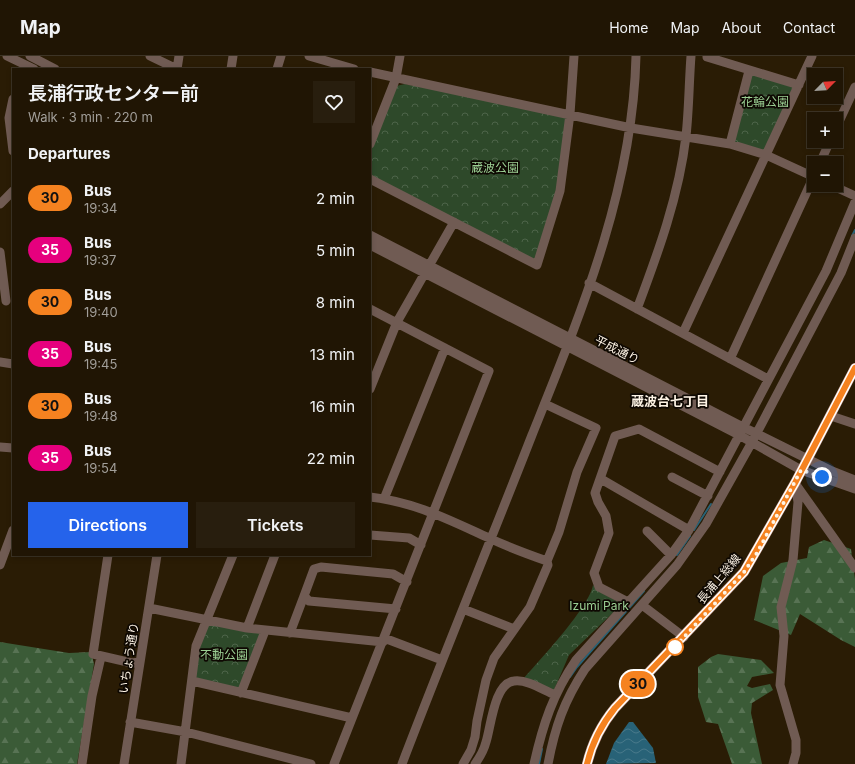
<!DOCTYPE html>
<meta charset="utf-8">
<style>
:root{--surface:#201504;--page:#281e0e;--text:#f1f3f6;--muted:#a29f9a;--line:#3d3426;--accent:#2563eb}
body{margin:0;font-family:Inter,"Noto Sans JP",sans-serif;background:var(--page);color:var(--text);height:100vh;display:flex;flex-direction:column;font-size:15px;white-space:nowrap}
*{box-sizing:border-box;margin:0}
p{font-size:13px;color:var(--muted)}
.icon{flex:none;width:22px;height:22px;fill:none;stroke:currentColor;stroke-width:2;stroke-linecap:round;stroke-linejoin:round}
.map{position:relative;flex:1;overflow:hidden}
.details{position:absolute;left:12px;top:12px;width:359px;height:488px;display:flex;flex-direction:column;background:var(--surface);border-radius:0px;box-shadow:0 2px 6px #0003,0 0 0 1px var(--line)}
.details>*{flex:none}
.badge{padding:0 8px;border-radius:13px;font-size:14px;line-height:26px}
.needle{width:26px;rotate:66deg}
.fabs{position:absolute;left:807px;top:12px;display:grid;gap:8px}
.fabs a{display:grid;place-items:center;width:36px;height:36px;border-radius:0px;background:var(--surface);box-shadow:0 2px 6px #0003,0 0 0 1px var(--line);font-size:20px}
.you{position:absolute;width:20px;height:20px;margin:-10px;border:3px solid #fff;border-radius:50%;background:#1a73e8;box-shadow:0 0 0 6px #1a73e833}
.map>.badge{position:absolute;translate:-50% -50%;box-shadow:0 0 0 2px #fff}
h2{padding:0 16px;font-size:15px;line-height:36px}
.round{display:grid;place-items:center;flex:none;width:42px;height:42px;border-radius:0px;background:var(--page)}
.summary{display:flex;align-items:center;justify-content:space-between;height:68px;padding:0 16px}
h1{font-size:19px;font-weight:600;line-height:30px}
.primary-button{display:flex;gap:8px;margin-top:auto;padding:8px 16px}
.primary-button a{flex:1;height:46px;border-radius:0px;background:var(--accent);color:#fff;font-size:16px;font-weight:600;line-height:46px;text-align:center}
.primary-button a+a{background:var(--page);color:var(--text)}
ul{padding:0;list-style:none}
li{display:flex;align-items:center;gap:12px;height:52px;padding:0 16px}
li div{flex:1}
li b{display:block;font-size:15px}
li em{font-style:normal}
li .badge{min-width:44px;font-weight:700;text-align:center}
header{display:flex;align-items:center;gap:24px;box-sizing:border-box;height:56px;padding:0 20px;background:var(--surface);border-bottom:1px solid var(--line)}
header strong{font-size:19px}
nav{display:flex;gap:22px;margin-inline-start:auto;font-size:14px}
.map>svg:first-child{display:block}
.forest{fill:url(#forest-firs)}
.park{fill:url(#park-crowns)}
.water{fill:url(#water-waves)}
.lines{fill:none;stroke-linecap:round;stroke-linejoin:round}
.stream{stroke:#286277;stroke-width:2}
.minor{stroke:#705b53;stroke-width:9}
.major{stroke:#c39787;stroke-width:10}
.line-casing{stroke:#fff;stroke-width:9}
.line{stroke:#f58220;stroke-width:6}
.walk{stroke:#fdf3e5;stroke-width:4;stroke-dasharray:0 7.2}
.stop-dot{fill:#fff;stroke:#f58220;stroke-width:2}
.labels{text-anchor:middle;stroke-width:3.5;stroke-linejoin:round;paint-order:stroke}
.park-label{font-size:12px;fill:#9bcf93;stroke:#0e0802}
.street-label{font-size:12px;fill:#fdf3e5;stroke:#0e0802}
.neighbourhood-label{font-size:13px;font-weight:bold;fill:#fdf3e5;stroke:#0e0802}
</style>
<header>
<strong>Map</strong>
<nav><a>Home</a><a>Map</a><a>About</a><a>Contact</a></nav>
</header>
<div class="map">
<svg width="855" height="708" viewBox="0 0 855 708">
<defs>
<pattern id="forest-firs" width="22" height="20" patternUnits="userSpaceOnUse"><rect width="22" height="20" fill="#3b5b37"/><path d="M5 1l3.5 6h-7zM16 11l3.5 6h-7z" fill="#587354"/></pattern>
<pattern id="park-crowns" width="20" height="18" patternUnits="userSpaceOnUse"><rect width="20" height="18" fill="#2e492a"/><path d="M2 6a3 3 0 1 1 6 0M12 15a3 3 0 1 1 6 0" fill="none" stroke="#4d6449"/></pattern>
<pattern id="water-waves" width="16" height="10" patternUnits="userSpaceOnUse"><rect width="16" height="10" fill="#286277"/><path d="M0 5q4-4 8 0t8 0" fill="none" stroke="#48798a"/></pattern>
</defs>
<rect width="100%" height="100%" fill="#2a1c05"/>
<path class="forest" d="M824,484L851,493L855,523V591L841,584L800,558L791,579L754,564L763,520L781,507L807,502L809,491Z
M0,586L69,597L91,596L94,608L77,708H0Z
M718,598L761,604L774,617L752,621L747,630L752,632L770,628L773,634L752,647L751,657L762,708H732L718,668L706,666L698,641V611L711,601Z"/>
<path class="park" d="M749,15L799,29L766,99L730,88Z
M405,28L570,58L560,135L537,209L370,123V91L396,30Z
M593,529L597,534L622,548L569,599L554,634L524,622C540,604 590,550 593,529Z
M208,563L265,575L241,637L192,625L196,590Z"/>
<path class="water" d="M629,666H633L653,692L656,707L606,708L614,687Z"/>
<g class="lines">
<path class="stream" d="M852,180L855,174
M694,474L711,448
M677,499L690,480
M570,621L577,611L644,535
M539,708L542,693"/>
<path class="minor" d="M7,0L34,13
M30,0L55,13
M150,0L177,13
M309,0L354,13
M707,0V1L799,29
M177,13L179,0
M231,13L233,0
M277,13L281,0
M370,16L631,72L730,88L766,99L814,121
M13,43L9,62L13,95
M836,72L855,31
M370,88L396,22L400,0
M730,88L749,15
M820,107L830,85
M370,123L537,209L560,135L570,58L574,0
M831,129L855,140
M0,148L13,135
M370,179L743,371L832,415L855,424
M370,189L739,379L801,414L855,433
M0,196L6,245
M589,227L768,323
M637,253C658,197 679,140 686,80C689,53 689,26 691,0
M683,277L812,0
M730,303L814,120
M0,306L13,308
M370,333L397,266L454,166
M831,360L855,368
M0,391L13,392
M672,421L708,440
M601,423L689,474
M797,430L855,512
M370,441C415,446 449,464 489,482C508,491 527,498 547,505
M384,443L445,292
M647,475L671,499
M370,479L409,482L421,489
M108,499L93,598L132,607L139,606
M0,509L13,474
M628,546L599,531L594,517L609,477L606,460L598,446L595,437L615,380L639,373L720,416
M642,549L684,581
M149,552L247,572L383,586
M396,553L309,545L304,540L314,513L321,511L393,518L407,526
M463,553L514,573
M247,572L275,499
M290,577L304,540
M384,582L442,604
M192,625L352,662
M241,637L265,575
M130,666L186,676L311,708
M82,708L92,640L101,601
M124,708L157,499
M181,708L196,590L233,499
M334,708L489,315L370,253
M402,708C444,598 489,489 532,379C581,257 633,133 636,0
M463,708L471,694L475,681L477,665L486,624L494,602L530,551L548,509L547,505L559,476L577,416L596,372L545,348
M475,708C480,701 484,694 486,686C491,671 494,627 514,625C527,623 543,634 555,639
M534,708C543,668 553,638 576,604L671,499L689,474L826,215L855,146
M548,708C555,671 564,645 585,613L677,509L706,468L752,386L841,217L855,182
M793,708L796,697V684L780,629L784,580L781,551L793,504L798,446L795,427"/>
<path class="major" d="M587,708C592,687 601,669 615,652L744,516L795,427L855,312"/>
</g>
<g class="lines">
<g class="line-casing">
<path id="line" d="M587,708C592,687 601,669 615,652L744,516L795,427L855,312"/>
</g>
<use href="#line" class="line"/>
<path class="walk" d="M675,591L673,593L744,516L757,497L801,414L822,421"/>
</g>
<circle class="stop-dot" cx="675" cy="591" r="8"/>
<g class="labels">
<g class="park-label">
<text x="765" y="50">花輪公園</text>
<text x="495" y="116">蔵波公園</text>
<text x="599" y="554">Izumi Park</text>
<text x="224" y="603">不動公園</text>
</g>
<g class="street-label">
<text transform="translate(617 294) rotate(27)" y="4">平成通り</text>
<text transform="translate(719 523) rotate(-50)" y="4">長浦上総線</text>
<text transform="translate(129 602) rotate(-81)" y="4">いちょう通り</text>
</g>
<g class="neighbourhood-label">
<text x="670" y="350">蔵波台七丁目</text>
</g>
</g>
</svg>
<div class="fabs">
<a><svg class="needle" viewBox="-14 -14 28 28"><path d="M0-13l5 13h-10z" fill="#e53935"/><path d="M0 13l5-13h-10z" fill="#a29f9a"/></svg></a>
<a>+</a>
<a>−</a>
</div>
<div class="you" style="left:822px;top:421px"></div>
<b class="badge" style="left:638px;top:628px;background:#f58220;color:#111">30</b>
<section class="details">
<div class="summary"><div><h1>長浦行政センター前</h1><p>Walk · 3 min · 220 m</p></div><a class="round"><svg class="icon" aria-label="heart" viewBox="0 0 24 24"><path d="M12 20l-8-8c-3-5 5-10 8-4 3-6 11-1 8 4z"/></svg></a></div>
<h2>Departures</h2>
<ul>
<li><span class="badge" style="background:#f58220;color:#111">30</span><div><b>Bus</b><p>19:34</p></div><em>2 min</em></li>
<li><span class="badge" style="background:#e6007e;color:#fff">35</span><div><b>Bus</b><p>19:37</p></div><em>5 min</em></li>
<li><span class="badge" style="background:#f58220;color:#111">30</span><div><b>Bus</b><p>19:40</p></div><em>8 min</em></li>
<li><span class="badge" style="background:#e6007e;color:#fff">35</span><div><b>Bus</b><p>19:45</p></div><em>13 min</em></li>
<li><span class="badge" style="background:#f58220;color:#111">30</span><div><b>Bus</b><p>19:48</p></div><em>16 min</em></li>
<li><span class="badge" style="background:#e6007e;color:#fff">35</span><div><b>Bus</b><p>19:54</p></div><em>22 min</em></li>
</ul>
<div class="primary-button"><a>Directions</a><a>Tickets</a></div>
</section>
</div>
